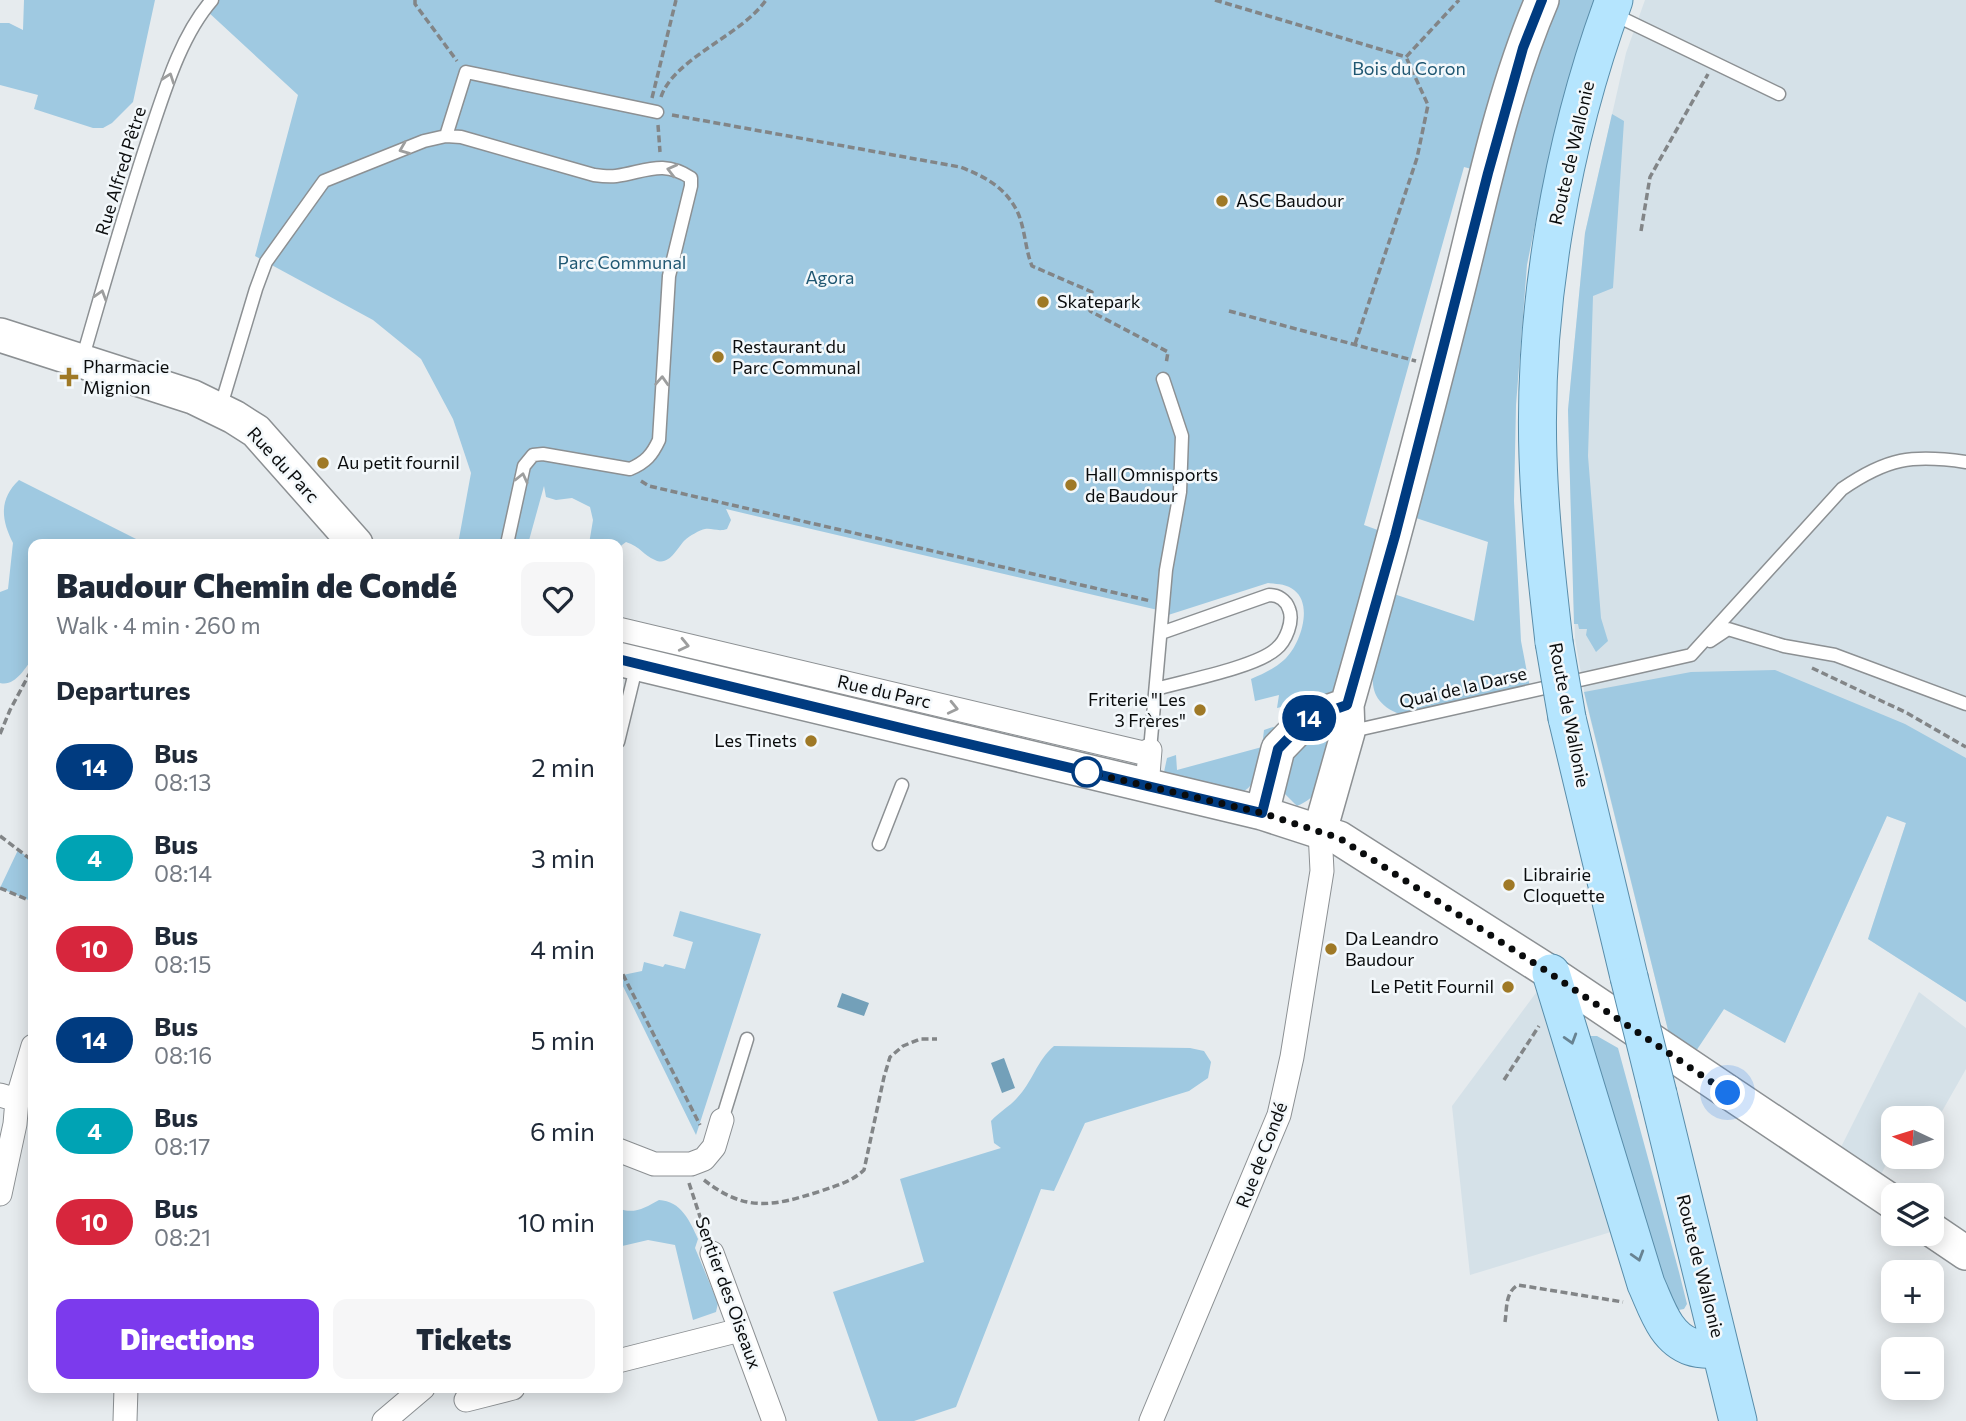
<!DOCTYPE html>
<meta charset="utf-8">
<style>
:root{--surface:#fff;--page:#f6f6f7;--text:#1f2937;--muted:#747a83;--accent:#7c3aed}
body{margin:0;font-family:Commissioner,sans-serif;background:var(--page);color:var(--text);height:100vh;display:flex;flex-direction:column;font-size:26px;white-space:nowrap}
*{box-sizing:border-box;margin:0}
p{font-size:23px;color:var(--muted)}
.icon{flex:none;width:38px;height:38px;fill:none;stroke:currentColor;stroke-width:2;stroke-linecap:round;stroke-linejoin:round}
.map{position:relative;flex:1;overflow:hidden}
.details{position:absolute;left:28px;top:539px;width:595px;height:854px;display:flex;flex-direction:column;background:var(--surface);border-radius:14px;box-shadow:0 4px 18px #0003}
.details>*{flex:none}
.badge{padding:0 14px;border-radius:23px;font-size:24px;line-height:46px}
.needle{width:46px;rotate:274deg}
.buttons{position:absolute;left:1881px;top:1106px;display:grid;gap:14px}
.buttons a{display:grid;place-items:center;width:63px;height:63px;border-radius:14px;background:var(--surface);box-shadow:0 4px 18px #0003;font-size:35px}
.you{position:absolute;width:35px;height:35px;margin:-18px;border:5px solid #fff;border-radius:50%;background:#1a73e8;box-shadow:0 0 0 10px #1a73e833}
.map>.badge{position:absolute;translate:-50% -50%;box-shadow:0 0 0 4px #fff}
h2{padding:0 28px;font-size:26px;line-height:63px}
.round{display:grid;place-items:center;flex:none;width:74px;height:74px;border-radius:14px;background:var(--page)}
.headline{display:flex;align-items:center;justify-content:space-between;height:119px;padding:0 28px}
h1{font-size:33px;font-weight:800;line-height:52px}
.action{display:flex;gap:14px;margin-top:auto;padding:14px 28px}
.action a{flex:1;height:80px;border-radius:14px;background:var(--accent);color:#fff;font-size:28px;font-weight:800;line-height:80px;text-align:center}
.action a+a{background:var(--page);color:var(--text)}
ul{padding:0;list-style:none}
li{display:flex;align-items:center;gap:21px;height:91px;padding:0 28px}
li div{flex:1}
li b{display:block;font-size:26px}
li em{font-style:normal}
li .badge{min-width:77px;font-weight:700;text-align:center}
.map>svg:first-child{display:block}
.built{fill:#d5e1e8}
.green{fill:#9fc9e1}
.water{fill:#73a0b9}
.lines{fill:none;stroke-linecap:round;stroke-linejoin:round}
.lane-casing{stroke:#8c9093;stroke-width:15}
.street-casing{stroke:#8c9093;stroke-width:25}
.secondary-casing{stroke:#8c9093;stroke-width:36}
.primary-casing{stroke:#598daa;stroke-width:39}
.path{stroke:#828587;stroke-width:3.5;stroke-dasharray:7 3.5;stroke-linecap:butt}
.lane{stroke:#fff;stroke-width:12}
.street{stroke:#fff;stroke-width:23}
.secondary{stroke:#fff;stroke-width:33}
.primary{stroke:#b5e5fe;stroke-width:37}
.primary-bridge-casing{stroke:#598daa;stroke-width:39;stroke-linecap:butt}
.primary-bridge{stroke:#b5e5fe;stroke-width:37}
.oneway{stroke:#9d9e9e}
.oneway2{stroke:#688392}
.line-casing{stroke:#fff;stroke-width:16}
.line{stroke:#003b80;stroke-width:10}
.walk{stroke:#0a0c0d;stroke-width:7;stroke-dasharray:0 12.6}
.poi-dot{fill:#9f7926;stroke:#f3f8fb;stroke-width:2.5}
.stop-dot{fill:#fff;stroke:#003b80;stroke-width:3.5}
.labels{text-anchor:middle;stroke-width:5;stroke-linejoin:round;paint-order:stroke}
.park-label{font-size:18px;fill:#1f5772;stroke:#f3f8fb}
.street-label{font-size:18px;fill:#0a0c0d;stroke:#f3f8fb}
.poi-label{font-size:18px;fill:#0a0c0d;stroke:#f3f8fb;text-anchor:start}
</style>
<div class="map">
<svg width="1966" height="1421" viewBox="0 0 1966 1421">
<rect width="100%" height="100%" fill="#e6ebee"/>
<path class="built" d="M1645,0H1966V1002L1868,939L1906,823L1887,816L1785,1043L1724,1009L1696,1051L1669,1034L1586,702L1575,639L1568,410L1585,233L1626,53Z
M1547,978L1624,1228L1470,1275L1452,1106Z
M1919,992L1966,1028V1069L1932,1129V1118H1894L1893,1152L1873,1189L1838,1153Z"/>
<path class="green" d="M24,0H155L133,102L112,123L103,128H93L34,109L38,95L0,85V23H9L23,30Z
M217,0H1533L1479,171L1464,167L1364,525L1386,533L1350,674L1331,695L1277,708L1279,695L1255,701L1251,679C1263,674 1274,669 1284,660C1300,646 1314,605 1294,590C1287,584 1277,584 1268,583L1162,617V611L726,509L731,520L727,529C718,532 713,528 705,529C700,530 689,536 685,540C677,548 669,567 655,560C643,555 641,547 626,542L618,548V544H589L593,520L590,507L572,498L556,500L546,497L544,486L528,544H458L471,473L453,419L421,359L373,320L255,256L298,95L207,11Z
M1554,0H1594L1568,81L1550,150L1527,265L1516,405L1514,501L1521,641L1530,688L1405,716C1366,703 1370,680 1378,646C1382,628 1387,611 1391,593L1474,621L1488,542L1410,516L1505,152Z
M1612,114L1624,121L1613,288L1593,296L1588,456L1601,618L1608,641L1596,652L1586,635L1587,629H1579L1578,624H1574L1568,410L1585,233Z
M19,480L146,544H33V658C25,668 15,687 0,683V592L8,589L13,543C0,518 0,498 19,480Z
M1775,670L1905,724L1966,758V1002L1868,939L1906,823L1887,816L1785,1043L1724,1009L1696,1051L1669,1034L1584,692L1691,672Z
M1273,727L1276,728C1270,744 1258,790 1239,793C1229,794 1181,782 1167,779L1164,772L1167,758L1176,755L1177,770L1262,747L1264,730Z
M1317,735L1331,743C1324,772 1326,794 1297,806L1282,791L1281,766L1307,736Z
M18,850L33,861V902L0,888Z
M680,911L761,934L696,1135L618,976L642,971L644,962L663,967L665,964L685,969L693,942L673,936Z
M1589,1036H1597L1618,1048L1679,1272L1687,1304L1684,1309L1673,1311Z
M1054,1046L1190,1048L1204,1051L1211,1062L1208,1078L1189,1091L1085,1123L1054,1191L1041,1189L956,1407L914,1421H878L833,1292L924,1262L900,1179L1001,1148L994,1143L991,1121C999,1112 1009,1107 1017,1098C1032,1083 1037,1060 1054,1046Z
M659,1200C681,1201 690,1221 698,1239L695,1248L718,1303L716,1312L693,1320L675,1245L648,1240L618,1247V1208C633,1215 645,1208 659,1200Z"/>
<path class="water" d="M842,993L869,1003L864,1016L837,1007Z
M1004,1058L1015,1088L1002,1093L991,1063Z"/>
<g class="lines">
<g class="lane-casing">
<path id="lane" d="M1613,14L1779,94
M446,136L466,72L657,112
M82,360C105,281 127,202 153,125C167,83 183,33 212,0
M220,409L256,289L266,262L324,181L424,141L446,136L461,137L594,175C601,176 609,177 616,176C645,172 663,159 691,178V186L669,276L659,440C652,455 646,462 630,469L543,454L533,455L524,466L507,544
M1710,641L1728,629L1784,646L1835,655L1966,704
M1156,689C1184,681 1256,667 1276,649C1286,641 1294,621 1289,609C1286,600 1278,595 1269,595L1161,633
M1348,732L1691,655L1842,489C1887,458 1912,454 1966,462
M618,742L637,664
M1150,750L1166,570L1180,492L1182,436L1163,379
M879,844L902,785
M722,1120L747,1039"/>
</g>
<g class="street-casing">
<path id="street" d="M618,629L1143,753L1150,750L1147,787
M0,1095L17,1100L15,1124L0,1194
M17,1100L33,1046
M618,1150L654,1164H691L704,1159L714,1147L722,1120
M712,1253L774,1421
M618,1361L740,1330
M466,1400L513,1388
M125,1421L126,1388
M384,1421L423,1388
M1151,1421L1279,1115L1292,1057L1322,871L1320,831"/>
</g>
<g class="secondary-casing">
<path id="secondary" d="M0,335L193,397L234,417L256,431L356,544
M618,659L1262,813L1339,838L1551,973L1894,1203
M1262,813L1278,749L1307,719L1347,705
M1320,831L1348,732L1347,705C1386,568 1423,429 1458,290C1482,194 1503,91 1542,0
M1932,1230L1966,1253"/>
</g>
<g class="primary-casing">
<path id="primary" d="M1554,642C1547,580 1540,519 1538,457C1533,307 1562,141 1614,0
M1567,718L1629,977
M1551,973L1646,1284C1657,1308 1665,1338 1692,1347C1700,1350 1711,1349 1720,1350
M1658,1094L1738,1421"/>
</g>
<path class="path" d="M415,0V4L457,61
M1215,0L1406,57L1459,0
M661,97C674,58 741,36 766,0
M652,98L676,0
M672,115L960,167C984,176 1005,187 1017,211C1025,227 1025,249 1032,266L1092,292L1090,311L1168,352L1166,364
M658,125L660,152
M1641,231L1650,177L1708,74
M1229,311L1416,361
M1355,344L1417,158L1428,105L1406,57
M641,481L649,486L1151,601
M1812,668L1907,713L1966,747
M0,734L10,710L33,667
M0,836L33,861
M0,888L33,902
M618,965L700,1125
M1504,1080L1539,1026
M704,1180C746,1213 774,1206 821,1191C838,1185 851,1182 864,1170L884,1077L890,1057L903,1046L920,1039H937
M689,1183L706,1235
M1505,1322C1507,1309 1505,1292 1518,1285L1623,1302"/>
<use href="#lane" class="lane"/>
<use href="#street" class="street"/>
<use href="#secondary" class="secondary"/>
<use href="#primary" class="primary"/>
<g class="primary-bridge-casing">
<path id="primary-bridge" d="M1554,642L1567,718
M1629,977L1658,1094"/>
</g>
<use href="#primary-bridge" class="primary-bridge"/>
</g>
<defs><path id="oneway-chevron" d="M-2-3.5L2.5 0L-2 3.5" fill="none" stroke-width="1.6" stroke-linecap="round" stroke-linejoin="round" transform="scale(1.75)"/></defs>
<g class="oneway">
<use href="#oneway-chevron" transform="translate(169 78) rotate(-70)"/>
<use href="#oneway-chevron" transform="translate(404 149) rotate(158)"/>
<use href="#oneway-chevron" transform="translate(672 170) rotate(-166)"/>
<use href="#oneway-chevron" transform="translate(101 295) rotate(-73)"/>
<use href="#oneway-chevron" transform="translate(662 381) rotate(-87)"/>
<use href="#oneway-chevron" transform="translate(522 478) rotate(-77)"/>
<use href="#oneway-chevron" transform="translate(684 645) rotate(13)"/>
<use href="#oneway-chevron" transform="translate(953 708) rotate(13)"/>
</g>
<g class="oneway2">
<use href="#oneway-chevron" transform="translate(1571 1039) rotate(73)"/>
<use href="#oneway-chevron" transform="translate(1638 1256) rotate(73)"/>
</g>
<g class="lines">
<g class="line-casing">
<path id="line" d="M618,659L922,733L1262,813L1278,749L1307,719L1347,705L1395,536L1488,173L1523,48L1542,0"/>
</g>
<use href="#line" class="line"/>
<path class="walk" d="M1087,772L1262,813L1339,838L1551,974L1728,1093"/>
</g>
<g class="poi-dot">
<circle cx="1222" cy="201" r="7"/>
<circle cx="1043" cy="302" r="7"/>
<circle cx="718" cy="357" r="7"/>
<path d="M65.5 366.5h7v7h7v7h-7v7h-7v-7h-7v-7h7z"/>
<circle cx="323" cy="463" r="7"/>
<circle cx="1071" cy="485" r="7"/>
<circle cx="1200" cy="710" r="7"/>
<circle cx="811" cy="741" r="7"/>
<circle cx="1509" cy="885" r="7"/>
<circle cx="1331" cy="949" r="7"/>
<circle cx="1508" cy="987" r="7"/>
</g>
<circle class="stop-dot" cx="1087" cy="772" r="14"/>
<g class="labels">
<g class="park-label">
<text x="1409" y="75">Bois du Coron</text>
<text x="622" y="269">Parc Communal</text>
<text x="830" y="284">Agora</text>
</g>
<g class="street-label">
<text transform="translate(1572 153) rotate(-77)" y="6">Route de Wallonie</text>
<text transform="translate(121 171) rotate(-73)" y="6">Rue Alfred Pêtre</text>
<text transform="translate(283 465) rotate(47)" y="6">Rue du Parc</text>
<text transform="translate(1463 688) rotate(-13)" y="6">Quai de la Darse</text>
<text transform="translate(884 692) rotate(13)" y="6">Rue du Parc</text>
<text transform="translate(1569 715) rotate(79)" y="6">Route de Wallonie</text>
<text transform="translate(1262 1155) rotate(-69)" y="6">Rue de Condé</text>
<text transform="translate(1700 1266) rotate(76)" y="6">Route de Wallonie</text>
<text transform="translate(728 1293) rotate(70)" y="6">Sentier des Oiseaux</text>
</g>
<g class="poi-label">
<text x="1236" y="207">ASC Baudour</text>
<text x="1057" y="308">Skatepark</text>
<text x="732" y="353">Restaurant du<tspan x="732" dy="21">Parc Communal</tspan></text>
<text x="83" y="373">Pharmacie<tspan x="83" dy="21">Mignion</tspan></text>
<text x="337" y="469">Au petit fournil</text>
<text x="1085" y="481">Hall Omnisports<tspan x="1085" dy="21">de Baudour</tspan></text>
<text x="1186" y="706" text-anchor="end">Friterie "Les<tspan x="1186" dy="21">3 Frères"</tspan></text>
<text x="797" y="747" text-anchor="end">Les Tinets</text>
<text x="1523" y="881">Librairie<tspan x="1523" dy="21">Cloquette</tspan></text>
<text x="1345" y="945">Da Leandro<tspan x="1345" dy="21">Baudour</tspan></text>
<text x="1494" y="993" text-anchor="end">Le Petit Fournil</text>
</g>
</g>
</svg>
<div class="buttons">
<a><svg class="needle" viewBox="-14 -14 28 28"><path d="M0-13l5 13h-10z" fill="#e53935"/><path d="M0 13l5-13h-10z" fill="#747a83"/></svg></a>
<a><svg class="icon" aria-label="layers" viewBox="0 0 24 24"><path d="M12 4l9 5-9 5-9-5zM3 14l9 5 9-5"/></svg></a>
<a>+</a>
<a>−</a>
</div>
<div class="you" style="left:1728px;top:1093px"></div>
<b class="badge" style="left:1309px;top:718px;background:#003b80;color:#fff">14</b>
<section class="details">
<div class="headline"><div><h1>Baudour Chemin de Condé</h1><p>Walk · 4 min · 260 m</p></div><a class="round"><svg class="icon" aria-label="heart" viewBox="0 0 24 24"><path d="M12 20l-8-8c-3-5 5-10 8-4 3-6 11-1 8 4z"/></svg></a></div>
<h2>Departures</h2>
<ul>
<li><span class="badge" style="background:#003b80;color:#fff">14</span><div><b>Bus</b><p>08:13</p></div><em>2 min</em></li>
<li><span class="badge" style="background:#00a3b4;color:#fff">4</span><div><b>Bus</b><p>08:14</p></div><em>3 min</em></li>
<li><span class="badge" style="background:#d7263d;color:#fff">10</span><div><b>Bus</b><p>08:15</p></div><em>4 min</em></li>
<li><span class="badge" style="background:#003b80;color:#fff">14</span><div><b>Bus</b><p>08:16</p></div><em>5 min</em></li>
<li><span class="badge" style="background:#00a3b4;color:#fff">4</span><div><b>Bus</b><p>08:17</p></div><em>6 min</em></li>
<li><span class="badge" style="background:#d7263d;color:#fff">10</span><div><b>Bus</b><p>08:21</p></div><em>10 min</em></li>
</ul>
<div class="action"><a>Directions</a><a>Tickets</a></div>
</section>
</div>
